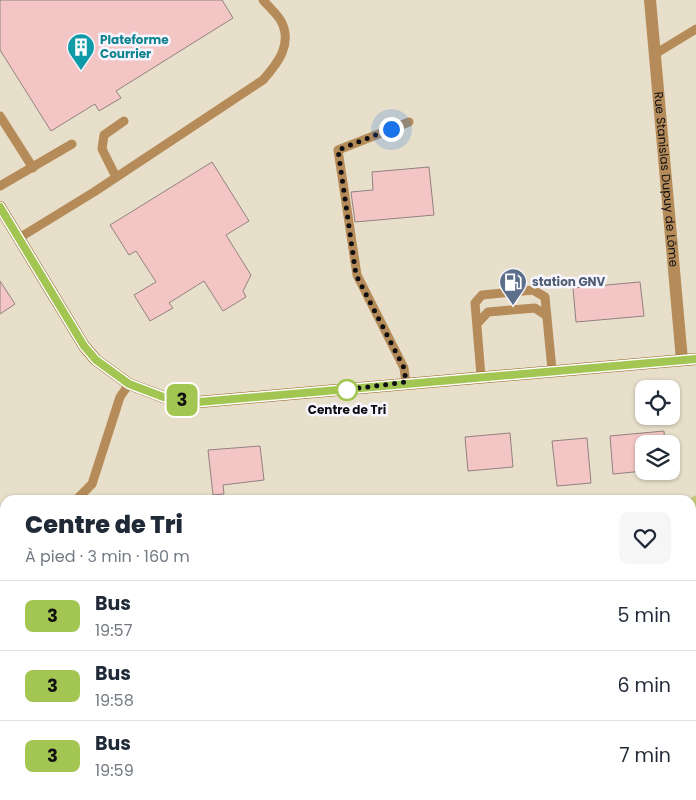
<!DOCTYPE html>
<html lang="fr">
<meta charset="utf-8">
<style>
:root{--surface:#fff;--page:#f6f6f7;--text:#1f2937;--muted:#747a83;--line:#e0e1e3}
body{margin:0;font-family:Poppins,sans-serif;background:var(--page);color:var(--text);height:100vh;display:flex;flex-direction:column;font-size:19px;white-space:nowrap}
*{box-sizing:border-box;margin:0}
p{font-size:16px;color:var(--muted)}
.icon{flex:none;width:28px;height:28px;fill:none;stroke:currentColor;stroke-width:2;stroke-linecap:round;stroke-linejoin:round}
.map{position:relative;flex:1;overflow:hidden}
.sheet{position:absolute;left:0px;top:495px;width:696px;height:305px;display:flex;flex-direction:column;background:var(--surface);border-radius:15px 15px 0 0;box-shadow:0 1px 4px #0004}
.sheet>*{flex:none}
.badge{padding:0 10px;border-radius:8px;font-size:18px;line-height:32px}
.buttons{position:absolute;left:635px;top:380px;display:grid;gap:10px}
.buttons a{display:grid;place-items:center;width:45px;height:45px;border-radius:10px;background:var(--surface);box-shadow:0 1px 4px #0004;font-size:25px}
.you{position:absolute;width:25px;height:25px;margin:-12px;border:4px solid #fff;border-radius:50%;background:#1a73e8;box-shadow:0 0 0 8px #1a73e833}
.map>.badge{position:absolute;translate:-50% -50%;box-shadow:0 0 0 2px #fff}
.round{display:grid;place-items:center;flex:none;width:52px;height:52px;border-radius:10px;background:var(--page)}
.overview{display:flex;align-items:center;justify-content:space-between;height:85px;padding:0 25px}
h1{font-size:24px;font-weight:800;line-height:38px}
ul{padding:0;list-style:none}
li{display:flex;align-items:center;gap:15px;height:70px;padding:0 25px;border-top:1px solid var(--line)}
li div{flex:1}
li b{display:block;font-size:19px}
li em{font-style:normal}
li .badge{min-width:55px;font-weight:700;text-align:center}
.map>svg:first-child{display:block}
.commercial{fill:#e8dfca;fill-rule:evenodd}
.green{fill:#c5ca7b}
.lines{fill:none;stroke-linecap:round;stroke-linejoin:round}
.stream{stroke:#53a1e6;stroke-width:4.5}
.building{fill:#f3c6c5;stroke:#918281}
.lane{stroke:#b58c59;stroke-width:9}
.street{stroke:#b58c59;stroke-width:12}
.secondary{stroke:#90611b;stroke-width:12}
.line-casing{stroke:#fff;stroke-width:11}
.line{stroke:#a3c653;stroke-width:8}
.walk{stroke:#0f0e13;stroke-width:5;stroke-dasharray:0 9}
.stop-dot{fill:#fff;stroke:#a3c653;stroke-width:2.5}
.labels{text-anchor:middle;stroke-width:5;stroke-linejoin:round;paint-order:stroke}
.culture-label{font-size:12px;font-weight:bold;fill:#0d838f;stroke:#f7f6fe;text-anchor:start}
.street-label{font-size:12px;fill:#0f0e13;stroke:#f7f6fe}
.service-label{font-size:12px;font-weight:bold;fill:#4e5e75;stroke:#f7f6fe;text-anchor:start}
.stop-label{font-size:12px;font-weight:bold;fill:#0f0e13;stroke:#f7f6fe}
</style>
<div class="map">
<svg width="696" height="800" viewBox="0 0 696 800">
<rect width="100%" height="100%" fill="#eae8f5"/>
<path class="commercial" d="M0,0H696V495L687,500H5V626L0,620ZM644,389H671V416H644ZM644,444H671V471H644Z
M696,779V800H652L662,795H691V782Z"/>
<path class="green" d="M696,495V779L691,782V500H687Z
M0,620L5,626V795H662L652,800H0Z"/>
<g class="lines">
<path class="stream" d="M691,585L696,582
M0,760L4,761L5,770
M8,795L13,800
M284,795L294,800
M344,795L351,800
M28,800L64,795
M318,800L329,795
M451,800L459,795"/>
</g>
<path class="building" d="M0,0H222L233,18L116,91L121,98L99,111L95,104L51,131L0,50Z
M212,162L249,221L226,235L251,275L243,291L246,297L223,311L204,281L169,303L173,308L150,321L134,295L156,282L136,251L129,255L110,225Z
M429,167L434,215L355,222L351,192L373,190L372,172Z
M0,281L15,304L0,314Z
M640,282L644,316L576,322L573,288Z
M664,431L665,444H644V471L613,474L610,436Z
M510,433L513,467L468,471L465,437Z
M587,438L591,483L557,486L552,441Z
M260,446L264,480L223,485L224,494L213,495L208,450Z"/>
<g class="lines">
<path class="lane" d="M655,54L696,29
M0,116L33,168
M116,177L102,149L104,135L124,121
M0,186L72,144
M19,238L94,192L263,80C278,63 293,44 281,21C277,14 269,7 263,0
M477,324L488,312L535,308L547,316
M481,376L475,303L482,295L533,290L545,297L552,370
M406,383L404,368L357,275L338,150L409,122
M76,500L92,484L120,397L129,384"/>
<path class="street" id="s1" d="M650,0L682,360"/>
<path class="secondary" d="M0,207L84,346L96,360L129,384L166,398L199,402L696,359"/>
</g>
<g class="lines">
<g class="line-casing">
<path id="line" d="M0,207L84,346L96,360L129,384L166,398L199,402L696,359"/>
</g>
<use href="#line" class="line"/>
<path class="walk" d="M347,390H344L406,382L404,368L356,275L338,150L391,129"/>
</g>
<defs>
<g id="building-pin" transform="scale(1.4375)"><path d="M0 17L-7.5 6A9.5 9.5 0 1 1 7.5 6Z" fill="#0f9aa8" stroke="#f7f6fe"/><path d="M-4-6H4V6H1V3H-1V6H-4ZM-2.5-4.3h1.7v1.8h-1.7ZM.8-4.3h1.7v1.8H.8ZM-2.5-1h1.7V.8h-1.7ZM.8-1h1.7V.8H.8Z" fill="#fff"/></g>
<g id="fuel-pin" transform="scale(1.4375)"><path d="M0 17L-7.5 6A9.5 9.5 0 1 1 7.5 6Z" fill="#5c6f8a" stroke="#f7f6fe"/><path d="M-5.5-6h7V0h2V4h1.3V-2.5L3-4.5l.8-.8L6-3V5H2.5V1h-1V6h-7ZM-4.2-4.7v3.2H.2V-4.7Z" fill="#fff"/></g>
</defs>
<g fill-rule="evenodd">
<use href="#building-pin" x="81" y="47"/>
<use href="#fuel-pin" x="513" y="282"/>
</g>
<circle class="stop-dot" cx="347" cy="390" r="10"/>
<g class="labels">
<g class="culture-label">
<text x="100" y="44">Plateforme<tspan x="100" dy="14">Courrier</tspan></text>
</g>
<g class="street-label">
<text dy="4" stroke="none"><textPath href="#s1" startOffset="180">Rue Stanislas Dupuy de Lôme</textPath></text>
</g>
<g class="service-label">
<text x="532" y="286">station GNV</text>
</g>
<g class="stop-label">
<text x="347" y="414">Centre de Tri</text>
</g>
</g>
</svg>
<div class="buttons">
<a><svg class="icon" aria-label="locate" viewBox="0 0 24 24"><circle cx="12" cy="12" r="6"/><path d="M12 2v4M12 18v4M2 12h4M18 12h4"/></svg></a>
<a><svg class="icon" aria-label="layers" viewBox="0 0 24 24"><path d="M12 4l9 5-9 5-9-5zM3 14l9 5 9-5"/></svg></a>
</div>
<div class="you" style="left:391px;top:129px"></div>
<b class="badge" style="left:182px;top:400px;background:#a3c653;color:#111">3</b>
<section class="sheet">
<div class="overview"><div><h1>Centre de Tri</h1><p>À pied · 3 min · 160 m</p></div><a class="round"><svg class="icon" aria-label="heart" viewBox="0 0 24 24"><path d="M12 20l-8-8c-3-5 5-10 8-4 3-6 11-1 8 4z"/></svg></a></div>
<ul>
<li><span class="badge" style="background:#a3c653;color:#111">3</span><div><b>Bus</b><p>19:57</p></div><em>5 min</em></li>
<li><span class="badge" style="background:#a3c653;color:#111">3</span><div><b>Bus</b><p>19:58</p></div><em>6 min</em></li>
<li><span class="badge" style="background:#a3c653;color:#111">3</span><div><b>Bus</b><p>19:59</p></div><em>7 min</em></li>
</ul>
</section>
</div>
